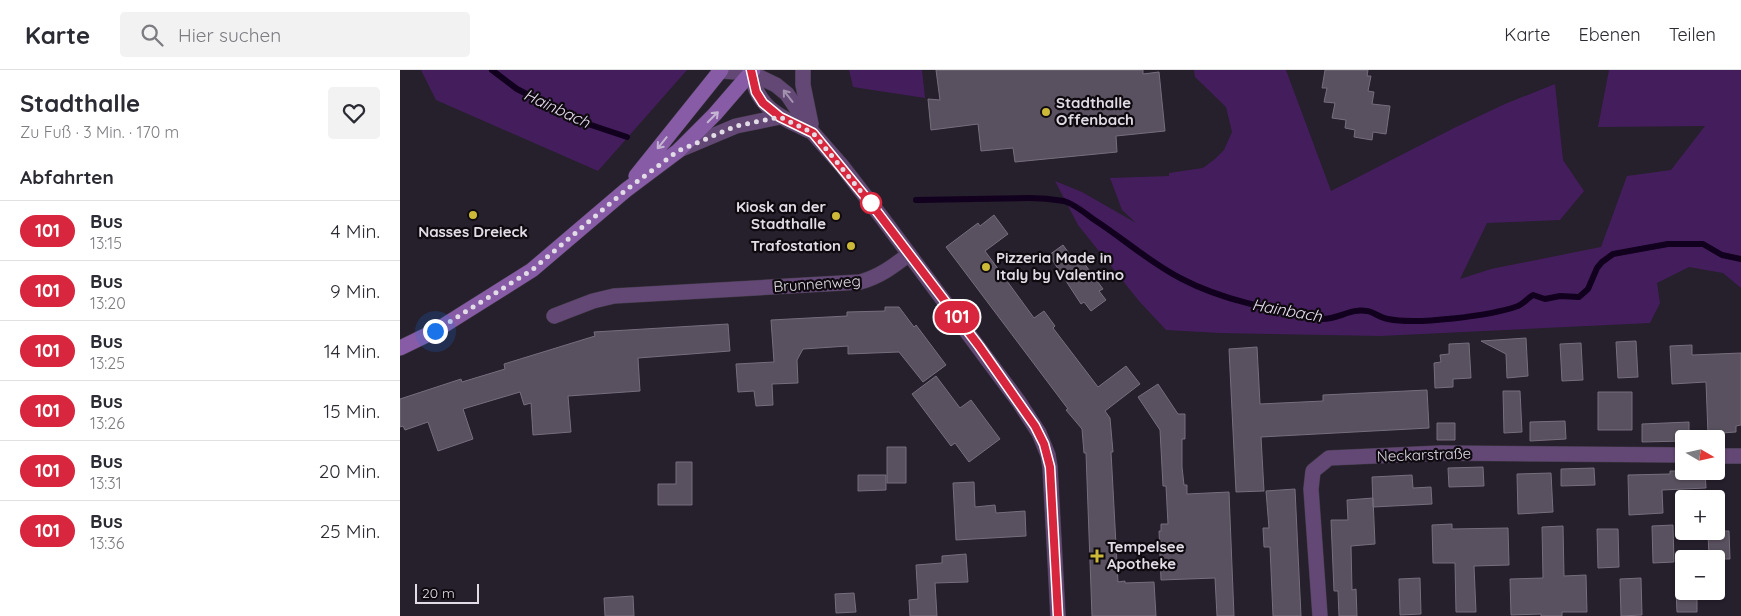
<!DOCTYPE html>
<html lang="de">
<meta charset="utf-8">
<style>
:root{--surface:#fff;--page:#f2f2f3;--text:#2b2b33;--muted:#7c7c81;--line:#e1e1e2}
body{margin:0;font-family:Quicksand,sans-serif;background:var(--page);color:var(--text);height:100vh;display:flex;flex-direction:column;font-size:19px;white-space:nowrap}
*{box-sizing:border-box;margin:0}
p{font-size:16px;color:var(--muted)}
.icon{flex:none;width:28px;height:28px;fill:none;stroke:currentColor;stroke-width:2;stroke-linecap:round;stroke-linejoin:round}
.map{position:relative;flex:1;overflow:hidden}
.drawer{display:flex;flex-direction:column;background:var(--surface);width:400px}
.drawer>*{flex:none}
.badge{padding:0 10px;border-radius:16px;font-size:18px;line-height:32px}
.needle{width:32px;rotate:99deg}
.fabs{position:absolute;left:1275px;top:360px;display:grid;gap:10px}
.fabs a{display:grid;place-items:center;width:50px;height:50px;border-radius:5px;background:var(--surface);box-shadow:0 1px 4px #0004;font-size:25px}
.scale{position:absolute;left:15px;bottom:12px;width:64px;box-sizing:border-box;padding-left:5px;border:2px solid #e1dce5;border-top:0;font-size:14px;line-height:18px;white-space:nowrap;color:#e1dce5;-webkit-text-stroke:4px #0e0a10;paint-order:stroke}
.you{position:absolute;width:25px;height:25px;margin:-12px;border:4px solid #fff;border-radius:50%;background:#1a73e8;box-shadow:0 0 0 8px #1a73e833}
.map>.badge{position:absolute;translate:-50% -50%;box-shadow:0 0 0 2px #fff}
h2{padding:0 20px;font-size:19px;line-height:45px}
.round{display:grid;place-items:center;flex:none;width:52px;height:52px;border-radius:5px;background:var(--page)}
.overview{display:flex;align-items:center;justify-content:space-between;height:85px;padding:0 20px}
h1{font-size:24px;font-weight:700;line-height:38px}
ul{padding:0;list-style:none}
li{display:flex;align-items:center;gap:15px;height:60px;padding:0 20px;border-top:1px solid var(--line)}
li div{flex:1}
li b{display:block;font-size:19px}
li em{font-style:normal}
li .badge{min-width:55px;font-weight:700;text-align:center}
header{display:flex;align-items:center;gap:30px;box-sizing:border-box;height:70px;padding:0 25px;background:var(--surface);border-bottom:1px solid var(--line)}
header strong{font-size:24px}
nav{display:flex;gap:28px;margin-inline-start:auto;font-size:18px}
.search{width:350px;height:45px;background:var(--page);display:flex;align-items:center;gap:12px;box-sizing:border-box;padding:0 18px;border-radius:5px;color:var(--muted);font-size:19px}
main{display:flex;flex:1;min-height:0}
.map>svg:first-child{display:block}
.green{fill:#441e5c}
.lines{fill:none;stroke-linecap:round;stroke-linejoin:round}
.stream{stroke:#12001f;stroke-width:6}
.building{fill:#59515f;stroke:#766e7d}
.minor-casing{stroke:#403946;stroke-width:16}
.tertiary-casing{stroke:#403946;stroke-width:16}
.secondary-casing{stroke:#403946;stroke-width:16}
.minor{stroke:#634876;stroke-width:15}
.tertiary{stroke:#634876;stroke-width:15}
.secondary{stroke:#875ba6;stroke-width:15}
.oneway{stroke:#a292ae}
.oneway2{stroke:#c6b5d2}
.line-casing{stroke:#fff;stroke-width:11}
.line{stroke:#d7263d;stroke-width:8}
.walk{stroke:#e1dce5;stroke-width:5;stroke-dasharray:0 9}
.poi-dot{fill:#cdb938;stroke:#0e0a10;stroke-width:2}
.stop-dot{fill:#fff;stroke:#d7263d;stroke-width:2.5}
.labels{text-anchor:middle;stroke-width:4.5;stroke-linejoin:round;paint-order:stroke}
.poi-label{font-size:15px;font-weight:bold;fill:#e1dce5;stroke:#0e0a10;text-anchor:start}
.street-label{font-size:15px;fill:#e1dce5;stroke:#0e0a10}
.water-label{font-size:16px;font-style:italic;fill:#e9def2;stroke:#0e0a10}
</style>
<header>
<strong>Karte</strong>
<div class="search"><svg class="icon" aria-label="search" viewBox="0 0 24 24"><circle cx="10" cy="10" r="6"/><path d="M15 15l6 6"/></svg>Hier suchen</div>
<nav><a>Karte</a><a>Ebenen</a><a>Teilen</a></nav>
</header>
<main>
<section class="drawer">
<div class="overview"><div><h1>Stadthalle</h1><p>Zu Fuß · 3 Min. · 170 m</p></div><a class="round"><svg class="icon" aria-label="heart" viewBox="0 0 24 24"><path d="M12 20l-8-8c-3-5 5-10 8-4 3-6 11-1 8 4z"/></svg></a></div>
<h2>Abfahrten</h2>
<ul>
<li><span class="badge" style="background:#d7263d;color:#fff">101</span><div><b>Bus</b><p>13:15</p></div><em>4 Min.</em></li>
<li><span class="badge" style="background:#d7263d;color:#fff">101</span><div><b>Bus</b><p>13:20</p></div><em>9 Min.</em></li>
<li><span class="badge" style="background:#d7263d;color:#fff">101</span><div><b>Bus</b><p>13:25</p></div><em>14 Min.</em></li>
<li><span class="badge" style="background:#d7263d;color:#fff">101</span><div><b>Bus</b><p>13:26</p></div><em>15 Min.</em></li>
<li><span class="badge" style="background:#d7263d;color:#fff">101</span><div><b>Bus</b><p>13:31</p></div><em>20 Min.</em></li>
<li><span class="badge" style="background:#d7263d;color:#fff">101</span><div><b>Bus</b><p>13:36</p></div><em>25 Min.</em></li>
</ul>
</section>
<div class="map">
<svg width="1341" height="546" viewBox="0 0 1341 546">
<rect width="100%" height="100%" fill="#261f2c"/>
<path class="green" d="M21,0H287L198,101L36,30Z
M449,0H522L525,28L453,17Z
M794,0H886L931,121L1054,58L1105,34L1155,14L1163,90L1184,121L1160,150L1087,153L1060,209L1091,199L1201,177L1227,106L1271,100L1305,56L1198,57L1209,0H1341V218L1323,203L1289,197L1257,213L1260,233L1250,253L980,266L820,263L766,260L739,231L678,155L655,111L682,122L736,153L722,140L710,108L769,106V103L803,98L815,89L824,80L832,62L826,37L795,7Z"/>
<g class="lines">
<path class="stream" d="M92,0L117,19L182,52L227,67
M516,130L629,128C641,128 652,129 664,131C674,134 684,142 693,149C723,168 750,193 782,209C824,231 875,240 922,249C939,249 951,238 967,241C974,242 980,248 988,249C1016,255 1090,246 1118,236C1123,234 1128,228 1133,225L1145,229L1160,226L1179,227L1188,219L1197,198L1202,192L1213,184L1268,174H1303L1322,185L1341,189"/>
</g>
<path class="building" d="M536,0H743V4L759,2L765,61L716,66L717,82L615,92L613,78L581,81L578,54L531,60L528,29L540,30Z
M925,0H968L967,6H971L968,21L974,22L972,34L990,36L986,64L973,62L972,70L954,67L955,60L945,58L946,50L932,48L935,33L924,32L927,18H922Z
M594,145L608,164L585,181L634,248L644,241L655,256L653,258L698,317L726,296L740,314L705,341L710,348L713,382H711L712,400L718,512L725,511V513L754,512L756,546H692L686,383H684L682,359L666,340L668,339L546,177L578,153L580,156Z
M663,175L676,193L681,189L703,219L699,221L706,230L691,241L684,232L681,234L649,185Z
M485,237H499L514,257L516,255L546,295L523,312L499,282L448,284V276L403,279L397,290L398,313L372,314L373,335L356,336L354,321L338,322L336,294L374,292L371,250L447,246V242L485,241Z
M328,254L330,281L238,288L240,321L168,326L171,362L133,365L131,333L124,335L120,322L63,339L73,369L38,381L28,352L5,360L3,356L0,357V329L61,309L62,312L105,299L104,294L195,266L194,262Z
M1126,268L1128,306L1107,308L1106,284L1081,271Z
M1236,271L1238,307L1218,308L1216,272Z
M1069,273L1071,308L1053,309V317L1035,318L1034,293L1041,292L1040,285L1049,284V274Z
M1181,273L1183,310L1162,311L1160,274Z
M1292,275V285L1341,283V355L1336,356V362L1308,364L1306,312L1272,314L1270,276Z
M857,277L860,334L923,331V325L1027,320L1029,358L861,367L864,421L836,422L829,279Z
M536,306L560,338L571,330L600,369L569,392L555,373L551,376L512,324Z
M758,314L778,344H785V369H782V397L784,415H787V424L829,422L834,546H817L815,508L761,510L759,461H761V454H768L766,416H763L760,360L738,327Z
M1103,321H1120L1122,362L1104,363Z
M1198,322H1232V360H1198Z
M1165,351L1166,369L1130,371V352Z
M1289,352V369H1284V371L1242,372V354Z
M1037,353H1055V370H1037Z
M487,377H506V413H487Z
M276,392H292V435H258V414H276Z
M1083,397L1084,416L1049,417L1048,398Z
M1194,398L1195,415L1161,416V399Z
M1270,401H1305L1306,418L1262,420L1263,443L1229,445L1228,405L1270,404Z
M1151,403L1153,442L1118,444L1117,404Z
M458,405H486V420L458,421Z
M1012,405L1013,418L1031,417L1032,434L973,437L972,407Z
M574,412L575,437L595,435L596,443L625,441L626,466L556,470L553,413Z
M895,419L901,546H873L870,477H864L863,458H869L866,421Z
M973,428L975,474L951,476L952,520L956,519L957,546H939L938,521H934L931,450H948L947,430Z
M1052,454V459L1108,458L1109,495L1074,496L1076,542H1056L1055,493H1033L1032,455Z
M1273,455L1274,492L1253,493L1252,456Z
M1163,456L1164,506L1186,505L1187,542H1162V546H1141V544L1111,545L1110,509L1143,508L1142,457Z
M1197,459H1218L1219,497L1198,498Z
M1308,461H1329L1330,489H1309Z
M566,484L568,512L535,513L537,546H510L509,530L518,529L516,495L542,493V486Z
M1020,508L1021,544L1000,545L999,509Z
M1241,508L1242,545L1221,546L1220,509Z
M1276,521H1297V542H1277Z
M454,523L456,542L436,543L435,524Z
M233,526L234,546H205L204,528Z"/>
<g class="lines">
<g class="minor-casing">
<path id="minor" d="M154,246L193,231L214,226L460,212C479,207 494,196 509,184
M1316,386H1341
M920,546L911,419L913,401L929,388L1041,383L1284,385"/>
</g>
<g class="tertiary-casing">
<path id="tertiary" d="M351,0C355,38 382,48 412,62
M403,0V15L411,54
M321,1L351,3L376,15L387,24L413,63L442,96L483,149L619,332L639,363L648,385L650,397L658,546
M279,80L336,56L380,47"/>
</g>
<g class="secondary-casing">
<path id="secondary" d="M236,106L321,0
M0,278L35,261L132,200L226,120L278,81L315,44L353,0"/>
</g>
<use href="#minor" class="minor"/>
<use href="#tertiary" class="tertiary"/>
<use href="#secondary" class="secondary"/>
</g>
<defs><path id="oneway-shaft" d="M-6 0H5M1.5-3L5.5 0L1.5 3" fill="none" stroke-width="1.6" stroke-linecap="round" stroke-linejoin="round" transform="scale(1.25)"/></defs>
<use class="oneway" href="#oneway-shaft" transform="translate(388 26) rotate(-128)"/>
<g class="oneway2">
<use href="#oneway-shaft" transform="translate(313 47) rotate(-45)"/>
<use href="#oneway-shaft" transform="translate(262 73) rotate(129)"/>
</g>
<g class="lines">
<g class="line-casing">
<path id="line" d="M351,0L356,22L363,33L380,47L413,63L472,135L579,276L635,356L644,374L650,397L658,546"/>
</g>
<use href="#line" class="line"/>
<path class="walk" d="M35,261L132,200L226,120L278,81L336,56L380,47L413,63L472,135L471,133"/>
</g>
<g class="poi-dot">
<circle cx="646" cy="42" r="5"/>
<circle cx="73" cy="145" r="5"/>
<circle cx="436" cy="146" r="5"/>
<circle cx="451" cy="176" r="5"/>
<circle cx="586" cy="197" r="5"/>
<path d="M694.5 478.5h5v5h5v5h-5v5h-5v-5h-5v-5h5z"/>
</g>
<circle class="stop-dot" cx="471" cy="133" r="10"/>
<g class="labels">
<g class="poi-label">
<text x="656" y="38">Stadthalle<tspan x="656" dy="17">Offenbach</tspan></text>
<text x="426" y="142" text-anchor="end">Kiosk an der<tspan x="426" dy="17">Stadthalle</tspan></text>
<text x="73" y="167" text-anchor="middle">Nasses Dreieck</text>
<text x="441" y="181" text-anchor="end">Trafostation</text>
<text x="596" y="193">Pizzeria Made in<tspan x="596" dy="17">Italy by Valentino</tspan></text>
<text x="707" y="482">Tempelsee<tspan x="707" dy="17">Apotheke</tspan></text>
</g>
<g class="street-label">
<text transform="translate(417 214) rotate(-4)" y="5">Brunnenweg</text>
<text transform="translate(1024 385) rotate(-2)" y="5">Neckarstraße</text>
</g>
<g class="water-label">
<text transform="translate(157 38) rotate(25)" y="6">Hainbach</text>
<text transform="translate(887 240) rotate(10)" y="6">Hainbach</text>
</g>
</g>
</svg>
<div class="fabs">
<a><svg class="needle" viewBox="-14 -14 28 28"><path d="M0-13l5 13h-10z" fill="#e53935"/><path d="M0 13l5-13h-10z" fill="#7c7c81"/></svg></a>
<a>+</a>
<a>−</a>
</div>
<div class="scale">20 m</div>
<div class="you" style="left:35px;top:261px"></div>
<b class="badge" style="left:557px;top:247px;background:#d7263d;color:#fff">101</b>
</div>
</main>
